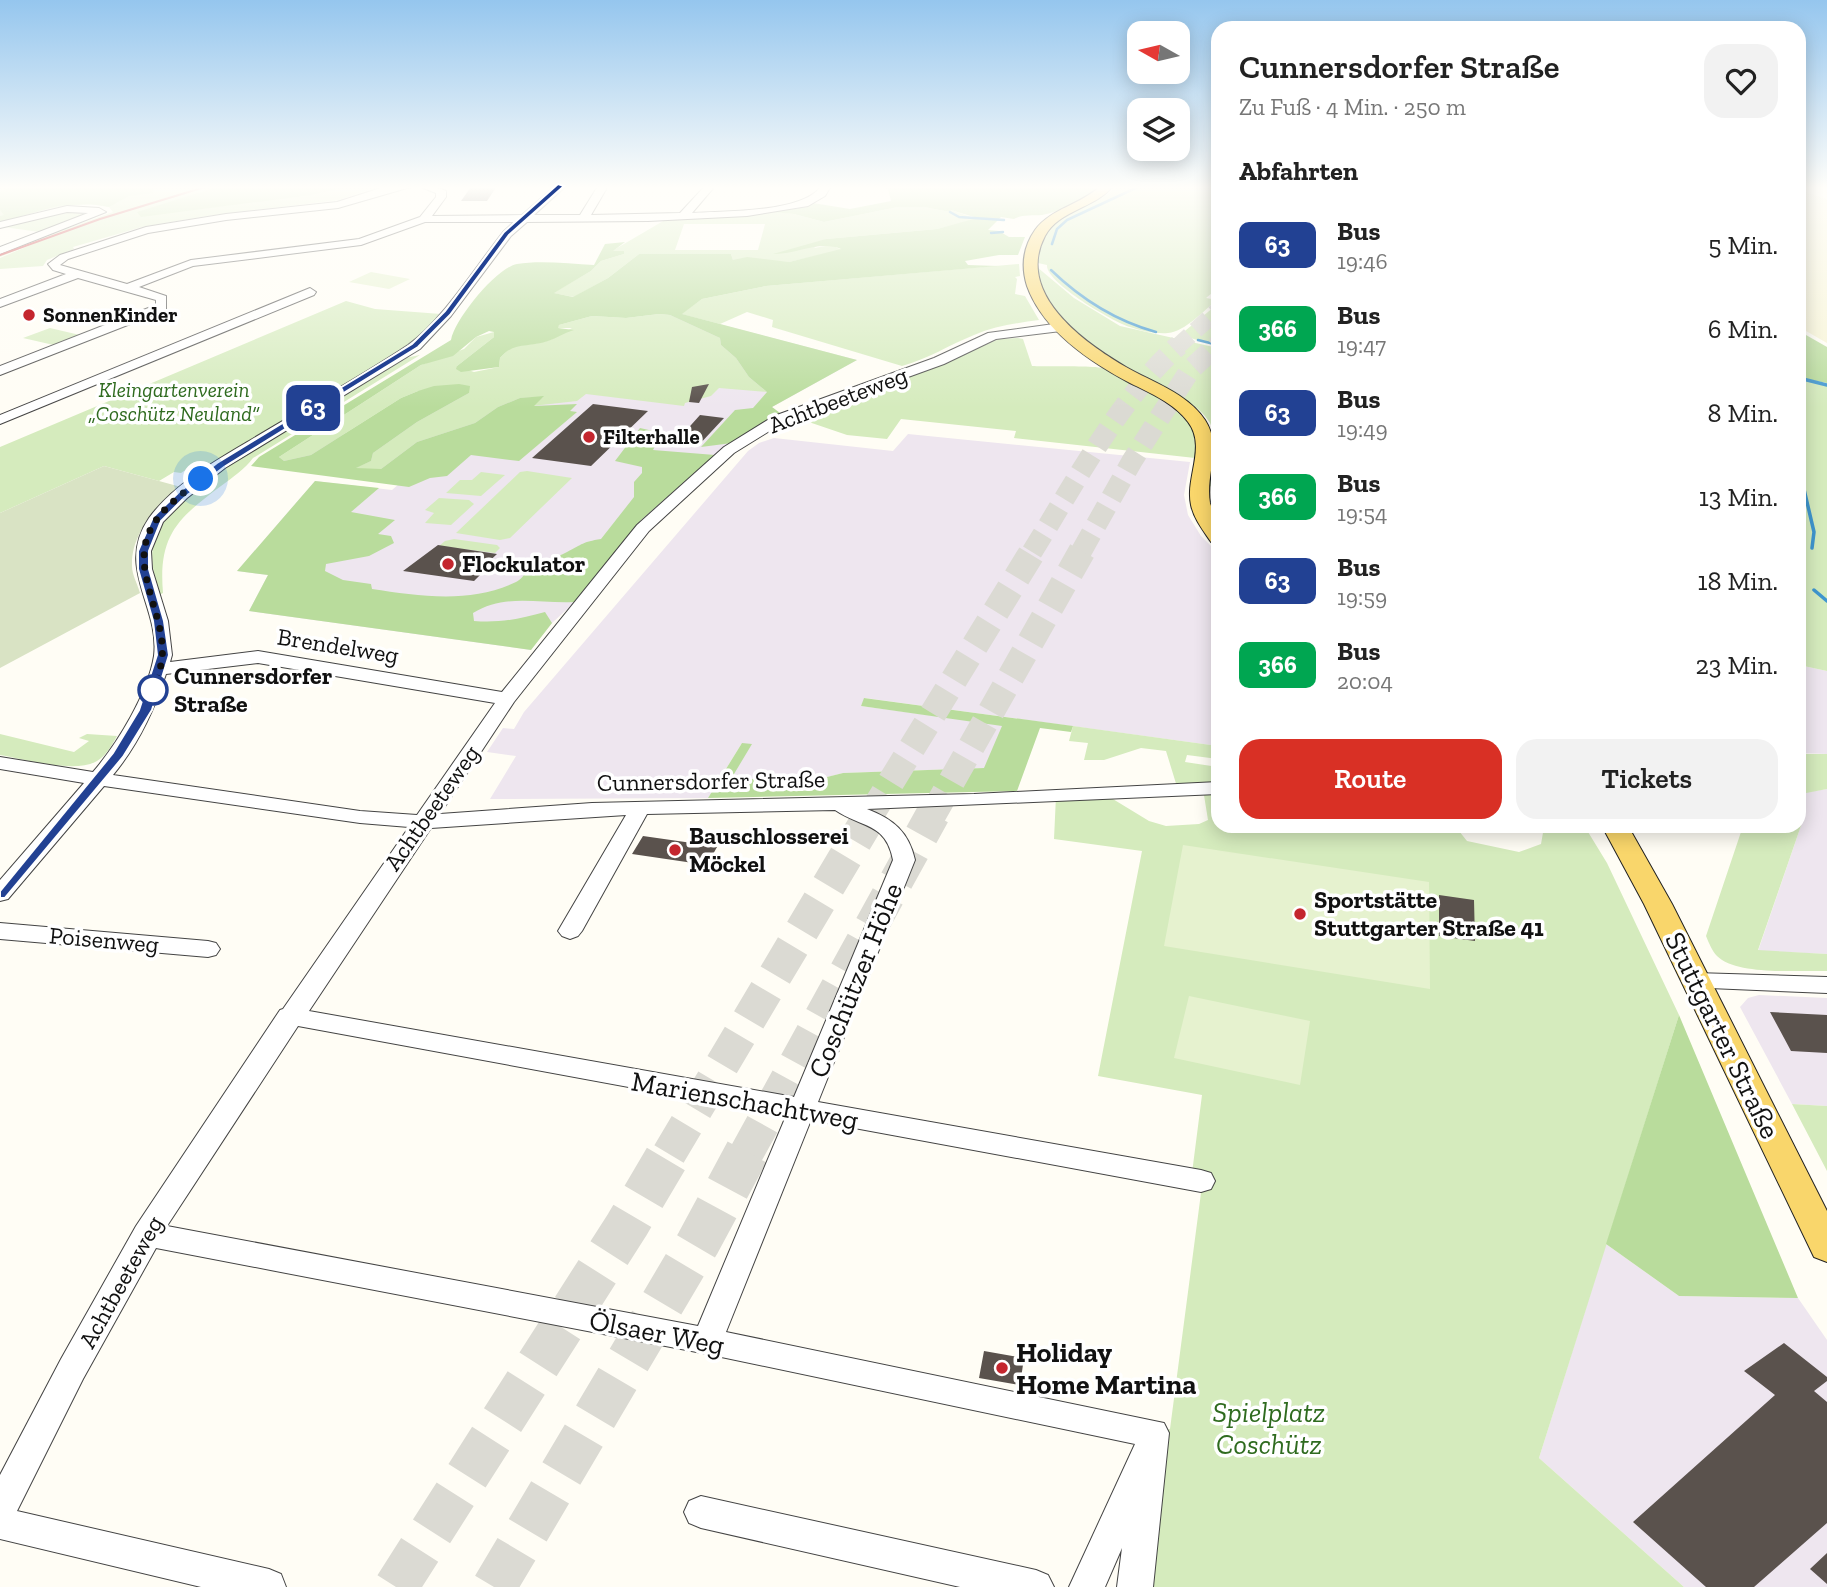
<!DOCTYPE html>
<html lang="de">
<meta charset="utf-8">
<style>
:root{--surface:#fff;--page:#f2f2f2;--text:#222;--muted:#767676;--accent:#d93025}
body{margin:0;font-family:"Zilla Slab",serif;background:var(--page);color:var(--text);height:100vh;display:flex;flex-direction:column;font-size:26px;white-space:nowrap}
*{box-sizing:border-box;margin:0}
p{font-size:23px;color:var(--muted)}
.icon{flex:none;width:38px;height:38px;fill:none;stroke:currentColor;stroke-width:2;stroke-linecap:round;stroke-linejoin:round}
.map{position:relative;flex:1;overflow:hidden}
.sheet{position:absolute;left:1211px;top:21px;width:595px;height:812px;display:flex;flex-direction:column;background:var(--surface);border-radius:21px;box-shadow:0 4px 18px #0003}
.sheet>*{flex:none}
.badge{padding:0 14px;border-radius:10px;font-size:24px;line-height:46px}
.needle{width:46px;rotate:278deg}
.buttons{position:absolute;left:1127px;top:21px;display:grid;gap:14px}
.buttons a{display:grid;place-items:center;width:63px;height:63px;border-radius:14px;background:var(--surface);box-shadow:0 4px 18px #0003;font-size:35px}
.you{position:absolute;width:35px;height:35px;margin:-18px;border:5px solid #fff;border-radius:50%;background:#1a73e8;box-shadow:0 0 0 10px #1a73e833}
.map>.badge{position:absolute;translate:-50% -50%;box-shadow:0 0 0 4px #fff}
h2{padding:0 28px;font-size:26px;line-height:63px}
.round{display:grid;place-items:center;flex:none;width:74px;height:74px;border-radius:21px;background:var(--page)}
.headline{display:flex;align-items:center;justify-content:space-between;height:119px;padding:0 28px}
h1{font-size:33px;font-weight:600;line-height:52px}
.primary-button{display:flex;gap:14px;margin-top:auto;padding:14px 28px}
.primary-button a{flex:1;height:80px;border-radius:21px;background:var(--accent);color:#fff;font-size:28px;font-weight:600;line-height:80px;text-align:center}
.primary-button a+a{background:var(--page);color:var(--text)}
ul{padding:0;list-style:none}
li{display:flex;align-items:center;gap:21px;height:84px;padding:0 28px}
li div{flex:1}
li b{display:block;font-size:26px}
li em{font-style:normal}
li .badge{min-width:77px;font-weight:700;text-align:center}
.map>svg:first-child{display:block}
.industrial{fill:#eee6ef}
.farmland{fill:#f6f3d4}
.green{fill:#d5ebbd;fill-rule:evenodd}
.forest{fill:#b9dc9c}
.cemetery{fill:#d9e3c4}
.pitch{fill:#e6f2cf}
.lines{fill:none;stroke-linecap:round;stroke-linejoin:round}
.stream-far1{stroke:#3f96cf;stroke-width:2.5}
.stream{stroke:#3f96cf;stroke-width:3.5}
.building{fill:#5a524d}
.highway-tunnel-far4{stroke:#dbdad3;stroke-width:17;stroke-dasharray:17 8;stroke-linecap:butt}
.highway-tunnel-far3{stroke:#dbdad3;stroke-width:21;stroke-dasharray:21 10;stroke-linecap:butt}
.highway-tunnel-far2{stroke:#dbdad3;stroke-width:27;stroke-dasharray:27 13;stroke-linecap:butt}
.highway-tunnel-far1{stroke:#dbdad3;stroke-width:34;stroke-dasharray:34 18;stroke-linecap:butt}
.highway-tunnel{stroke:#dbdad3;stroke-width:44;stroke-dasharray:44 22;stroke-linecap:butt}
.minor-casing{stroke:#444;stroke-width:2}
.major-casing{stroke:#222;stroke-width:2}
.minor{fill:#fff;fill-rule:evenodd}
.major{fill:#f9d66b;fill-rule:evenodd}
.tram{stroke:#c4262e;stroke-width:2}
.line{fill:#224193;stroke:#fff;stroke-width:2}
.walk{stroke:#111;stroke-width:7;stroke-dasharray:0 12.6}
.poi-dot{fill:#c4262e;stroke:#fff;stroke-width:2.5}
.stop-dot{fill:#fff;stroke:#224193;stroke-width:3.5}
.labels{text-anchor:middle;stroke-width:7;stroke-linejoin:round;paint-order:stroke}
.far-poi-label{font-size:21px;font-weight:bold;fill:#111;stroke:#fff;text-anchor:start}
.far-park-label{font-size:21px;font-style:italic;fill:#2f6b1f;stroke:#fff}
.street-label{font-size:24px;fill:#111;stroke:#fff}
.poi-label{font-size:24px;font-weight:bold;fill:#111;stroke:#fff;text-anchor:start}
.stop-label{font-size:24px;font-weight:bold;fill:#111;stroke:#fff;text-anchor:start}
.near-street-label{font-size:28px;fill:#111;stroke:#fff}
.near-poi-label{font-size:28px;font-weight:bold;fill:#111;stroke:#fff;text-anchor:start}
.near-park-label{font-size:28px;font-style:italic;fill:#2f6b1f;stroke:#fff}
</style>
<div class="map">
<svg width="1827" height="1587" viewBox="0 0 1827 1587">
<rect width="100%" height="100%" fill="#fffdf5"/>
<path class="industrial" d="M677,313L857,360L772,407L780,413L715,455L641,520L575,602L552,623L531,650L249,611L268,575L237,571L315,481L392,490L399,484L259,465Z
M908,434L1190,462L1184,495L1188,515L1201,536L1218,553V746L865,698L861,706L1003,725L985,768L843,773L820,779H730L742,743L708,798L490,799L516,756L487,752L503,728L514,729L524,712L748,451L759,443L774,438L893,451Z
M1799,665L1827,671V754L1799,753Z
M1827,789V954L1758,951L1804,817L1801,793Z
M1759,995L1827,998V1106L1792,1104L1740,1007L1748,998Z
M1606,1244L1679,1296L1798,1298L1827,1340V1587H1684L1539,1458Z"/>
<path class="farmland" d="M1799,190L1827,199V343L1799,327Z"/>
<path class="green" d="M0,186H396L369,190L339,200L207,216L142,227L73,247L74,249L47,260L43,266L0,269V258L47,238L0,257V253L113,212L109,207C71,199 36,212 0,222Z
M1117,186H1218V288L1206,298L1217,300C1203,311 1186,331 1168,333C1156,334 1142,331 1130,327C1113,322 1045,282 1047,265L1038,263C1032,211 1092,213 1117,186Z
M898,207H924L950,212L951,210L977,219L937,229L826,239L814,248L831,245L842,250L789,262L733,260L731,254H639L608,278L574,297L553,293L591,271L601,261L624,254L612,251L670,217L767,211L794,214L824,222ZM684,224H765L758,250H675Z
M60,212L86,214L39,232L4,227Z
M1019,264L1020,276L1015,277L1017,279L1015,294L1025,296L1039,320C1017,323 995,326 974,335C949,345 928,359 902,366L772,327L773,320L747,312L720,324L681,314L702,299L766,286Z
M1037,267L1074,298L1120,326L1218,348V487L1208,486C1212,467 1220,441 1210,423C1199,405 1176,394 1158,385C1118,364 1058,332 1040,288C1037,283 1038,274 1037,267Z
M346,301L375,309L441,314L411,345L217,464L198,462L181,473L174,472L159,481L104,466L0,513V447Z
M1214,307L1218,308V346L1180,335Z
M659,314L670,315L720,338L721,345L736,358L749,377L767,392L719,388L711,396L685,403L684,406L586,394L577,401L532,406L543,397L520,398L498,407L475,423L417,442L381,469L376,471L355,468L371,461L373,453L417,422L469,393L418,391L401,398L311,455L284,461L279,457L421,365L464,349L476,337L494,332V337L457,366L474,372L499,367L500,358C516,339 526,348 546,341C555,339 563,332 572,328H557L559,325L592,316L626,318Z
M50,328L84,336L58,346L23,338Z
M1018,338L1023,339L1032,366C1048,367 1095,365 1107,369C1126,376 1181,409 1191,427C1196,437 1195,447 1195,458L1014,438L1016,431L901,419L887,439L847,435L800,419L799,416L957,357L999,339Z
M420,355L253,458C245,469 233,477 221,486C178,518 158,535 163,593L159,595C152,569 147,547 162,523C183,488 242,457 276,436C319,410 362,384 405,358Z
M1799,379L1827,386V671L1799,665Z
M527,471L572,478L510,538L500,540L456,533L520,472Z
M481,472L505,475L481,496L446,493L460,480H472Z
M439,498L469,500L474,504L451,525L425,523L434,513L425,510Z
M454,539L497,545L500,548L495,553L439,546L445,541Z
M1073,726L1218,746V759L1187,755L1185,762L1218,767V826H1455L1467,841L1519,852L1541,844L1544,827H1585L1607,863L1679,1015L1539,1458L1684,1587H1135L1153,1433L1170,1429L1201,1193L1192,1173L1202,1095L1098,1076L1142,851L1054,839L1056,796L1103,793L1149,821L1166,826L1199,824L1208,820L1203,789L1178,790L1166,751L1141,748L1104,760H1084L1088,743L1069,741Z
M0,734L74,752L89,741L79,738L87,734L117,736C112,745 106,756 97,761C75,774 24,759 0,755Z
M1800,754H1827V789L1801,794L1804,817L1758,950L1827,954V971C1799,970 1737,976 1717,956C1712,951 1709,943 1706,936L1743,826H1799Z
M1792,1104L1827,1106V1171Z"/>
<path class="forest" d="M18,186H159L154,189L153,193L129,196L109,207L91,204L58,206L0,222V216L4,215L0,210V191Z
M220,186H353L311,195L141,217L137,212Z
M1097,186C1088,199 1059,212 1042,215C1032,216 1023,214 1014,219L1001,217L988,230L999,231L1009,237H1025L1018,255H999L965,261L968,265L998,266L766,286L702,299L682,314L857,360L772,407L780,413L732,443L701,447L735,410L753,408L767,392L749,377L736,358L721,345L720,338L670,315L659,314L626,318L592,316L559,325L558,328L574,330C564,333 557,338 548,341C529,348 514,341 500,358L499,367L461,372L456,369L457,366L494,337V332L489,331L476,337L453,356L421,365L279,457L284,461L311,455L401,398L418,391L434,386L459,384L470,386L469,393L417,422L373,453L371,461L356,468L381,469L417,442L475,423L498,407L520,398L544,396L534,406L577,404L570,411L577,412L519,461L471,455L447,476L430,478L409,487L251,466L259,457L451,340C455,319 496,268 517,264C541,260 570,264 594,265L605,244L625,242L613,251H624V254L601,261L591,271L554,293L573,297L608,278L639,254H731L733,260L747,257L789,262L841,249C819,240 795,255 773,254L826,239L937,229L977,218L951,210L950,212L924,207H898L824,222L794,214L772,212L807,207L813,203L850,209L891,201L888,189L880,187Z
M1799,331L1827,347V383L1799,378Z
M640,428L662,433L653,450L715,455L641,520L575,602C539,604 505,593 473,613L474,621C500,623 520,619 545,612L552,623L531,650L249,611L268,575L237,571L315,481L379,488L351,512L395,520L378,534L391,536L394,543L369,556L326,564L325,571L343,580L371,584L372,589C419,596 471,604 516,582C521,580 524,574 528,571C539,561 554,559 567,552C583,544 582,542 601,539L634,497V482L642,473V467L615,461Z
M864,698L1073,726L1071,732L1040,728L1017,791L708,798L742,743L752,744L731,779H819L843,773L984,768L1002,726L861,706Z
M1679,1015L1798,1298L1679,1296L1606,1244Z"/>
<path class="cemetery" d="M104,466L181,487C157,508 131,532 132,566C132,575 138,585 140,593L0,668V513Z"/>
<path class="pitch" d="M371,272L410,279L389,289L349,282Z
M1183,845L1429,882L1430,989L1164,946Z
M1189,996L1310,1021L1300,1085L1174,1058Z"/>
<g class="lines">
<path class="stream-far1" d="M950,212L959,217L1004,220
M991,233L1003,232
M1052,244L1057,229L1067,220L1140,186
M1051,270C1081,299 1116,321 1156,332
M1198,340L1218,345"/>
<path class="stream" d="M1799,378L1827,385
M1799,468L1814,532L1812,548
M1814,590L1827,601"/>
</g>
<path class="building" d="M497,186L487,201H461L471,187Z
M709,384L699,403L689,402L692,387Z
M593,404L648,411L591,466L532,458Z
M700,415L724,418L697,447L674,444Z
M438,545L497,554L482,568L486,569L474,581L403,571Z
M643,836L699,844L717,847L707,865L632,854Z
M1439,895L1474,900L1475,941L1439,936Z
M1770,1012L1827,1015V1053L1791,1051Z
M1784,1343L1827,1377V1381L1814,1391L1827,1402V1523L1754,1587H1706L1633,1522L1775,1395L1744,1371Z
M984,1351L1024,1358L1020,1385L979,1378Z
M1827,1553V1584L1810,1569Z"/>
<g class="lines">
<path class="highway-tunnel-far4" d="M1177,347L1218,310
M1215,347L1218,344"/>
<path class="highway-tunnel-far3" d="M1032,552C1073,486 1121,396 1179,345
M1081,552L1132,461L1190,370L1217,345"/>
<path class="highway-tunnel-far2" d="M870,816L1033,551
M932,816L1082,551"/>
<path class="highway-tunnel-far1" d="M669,1154L871,814
M746,1154L933,814"/>
<path class="highway-tunnel" d="M396,1587L627,1225L670,1152
M494,1587L698,1243L747,1152"/>
<g class="minor-casing">
<path id="minor" d="M414,186L338,208L226,220L148,233L68,259L60,265L127,284L191,260L359,239L420,217L436,197V193L418,186H433L446,191V197L432,216L522,215L555,186H566L534,215H580L598,186H608L591,215L680,213L705,186H715L692,213C723,211 804,213 821,186H831L825,196L808,206L747,216L648,221L527,222L511,236L451,316L420,349L225,468L187,498L163,522L151,551L152,569L168,621L172,655L170,662L258,651L502,692L637,525L724,447L774,416L934,358L988,333L1061,323L1067,327L1061,331L996,339L944,364L784,422L734,453L649,531L514,702L440,814L592,803L974,794L1218,782V794L867,809C893,819 909,832 915,860L818,1102L1201,1170L1211,1173L1215,1181L1211,1189L1201,1192L811,1120L726,1332L1164,1423L1169,1433L1153,1587H1117L1122,1548L1105,1587H1069L1135,1444L707,1354L156,1248L83,1379L17,1511L269,1569L281,1574L286,1587H201L0,1539V1475L61,1359L136,1226L280,1010L283,1009L409,827L360,823L104,786L8,899L0,901V880L84,783L0,769V757L93,772C118,743 148,693 154,656C160,606 115,568 149,518C173,485 215,461 249,441C302,409 357,379 408,345C442,321 477,265 503,232L514,222H425L361,245L193,266L139,287L166,296V310L0,375V366L156,305V300L78,278L0,307V299L66,274L53,270L48,264L60,255L146,227L226,214L337,202L384,187ZM258,663L495,703L417,815L360,811L113,775C138,745 154,711 166,674ZM835,810C861,828 886,822 893,860L794,1097L309,1011L431,828L626,815L558,931L562,936L570,939L578,936L582,931L647,814ZM298,1026L786,1116L698,1326L167,1226Z
M67,206L99,208L106,212L0,254V247L88,213L67,212L0,228V222Z
M310,288L316,292L314,295L0,424V415Z
M0,923L208,941L216,943L220,949L216,955L208,957L0,939Z
M1695,973L1827,977V993L1686,987L1683,981L1686,975Z
M701,1496L1036,1570L1048,1575L1054,1587H960L701,1528L689,1523L684,1512L689,1501Z"/>
</g>
<g class="major-casing">
<path id="major" d="M1100,186H1113C1096,208 1059,210 1045,236C1015,293 1083,342 1126,367C1152,382 1187,393 1205,420C1223,448 1205,473 1210,503C1212,510 1216,516 1218,523C1220,529 1218,538 1218,544L1211,542C1203,530 1194,519 1191,505C1185,477 1207,447 1188,422C1174,403 1150,393 1130,383C1090,362 1043,331 1027,286C1021,267 1023,247 1035,230C1051,208 1081,205 1100,186Z
M1602,826H1628L1672,904L1827,1211V1262L1814,1257L1644,904Z"/>
</g>
<use href="#minor" class="minor"/>
<use href="#major" class="major"/>
<path class="tram" d="M0,187L5,186
M0,255L100,219L208,186"/>
</g>
<linearGradient id="sky" x2="0" y2="1"><stop stop-color="#95c6ee"/><stop offset="0.46" stop-color="#fffefa"/><stop offset="1" stop-color="#fffefa" stop-opacity="0"/></linearGradient>
<rect width="1827" height="408" fill="url(#sky)"/>
<path class="line" d="M558,184L564,186L509,235L450,315L418,347L224,467L185,497L161,521L149,551V569L164,621L169,655L152,710L123,757L5,898H0V891L113,753L139,710L157,655L153,621L138,569V551L153,517L178,493L217,463L412,344L445,311L504,232Z"/>
<g class="lines">
<path class="walk" d="M153,690C159,675 164,659 162,643C158,600 127,559 157,519C169,503 186,491 201,479"/>
</g>
<g class="poi-dot">
<circle cx="29" cy="315" r="7"/>
<circle cx="589" cy="437" r="7"/>
<circle cx="448" cy="564" r="7"/>
<circle cx="675" cy="850" r="7"/>
<circle cx="1300" cy="914" r="7"/>
<circle cx="1002" cy="1368" r="7"/>
</g>
<circle class="stop-dot" cx="153" cy="690" r="14"/>
<g class="labels">
<g class="far-poi-label">
<text x="43" y="322">SonnenKinder</text>
<text x="603" y="444">Filterhalle</text>
</g>
<g class="far-park-label">
<text x="174" y="397">Kleingartenverein<tspan x="174" dy="24">„Coschütz Neuland“</tspan></text>
</g>
<g class="street-label">
<text transform="translate(838 400) rotate(-21)" y="8">Achtbeeteweg</text>
<text transform="translate(338 646) rotate(9)" y="8">Brendelweg</text>
<text transform="translate(711 781) rotate(-1)" y="8">Cunnersdorfer Straße</text>
<text transform="translate(432 808) rotate(-55)" y="8">Achtbeeteweg</text>
<text transform="translate(104 940) rotate(5)" y="8">Poisenweg</text>
<text transform="translate(121 1282) rotate(-61)" y="8">Achtbeeteweg</text>
</g>
<g class="poi-label">
<text x="462" y="572">Flockulator</text>
<text x="689" y="844">Bauschlosserei<tspan x="689" dy="28">Möckel</tspan></text>
<text x="1314" y="908">Sportstätte<tspan x="1314" dy="28">Stuttgarter Straße 41</tspan></text>
</g>
<g class="stop-label">
<text x="174" y="684">Cunnersdorfer<tspan x="174" dy="28">Straße</tspan></text>
</g>
<g class="near-street-label">
<text transform="translate(855 980) rotate(-68)" y="10">Coschützer Höhe</text>
<text transform="translate(1723 1035) rotate(64)" y="10">Stuttgarter Straße</text>
<text transform="translate(745 1100) rotate(10)" y="10">Marienschachtweg</text>
<text transform="translate(657 1332) rotate(11)" y="10">Ölsaer Weg</text>
</g>
<g class="near-poi-label">
<text x="1016" y="1362">Holiday<tspan x="1016" dy="32">Home Martina</tspan></text>
</g>
<g class="near-park-label">
<text x="1269" y="1422">Spielplatz<tspan x="1269" dy="32">Coschütz</tspan></text>
</g>
</g>
</svg>
<div class="buttons">
<a><svg class="needle" viewBox="-14 -14 28 28"><path d="M0-13l5 13h-10z" fill="#e53935"/><path d="M0 13l5-13h-10z" fill="#767676"/></svg></a>
<a><svg class="icon" aria-label="layers" viewBox="0 0 24 24"><path d="M12 4l9 5-9 5-9-5zM3 14l9 5 9-5"/></svg></a>
</div>
<div class="you" style="left:201px;top:479px"></div>
<b class="badge" style="left:313px;top:408px;background:#224193;color:#fff">63</b>
<section class="sheet">
<div class="headline"><div><h1>Cunnersdorfer Straße</h1><p>Zu Fuß · 4 Min. · 250 m</p></div><a class="round"><svg class="icon" aria-label="heart" viewBox="0 0 24 24"><path d="M12 20l-8-8c-3-5 5-10 8-4 3-6 11-1 8 4z"/></svg></a></div>
<h2>Abfahrten</h2>
<ul>
<li><span class="badge" style="background:#224193;color:#fff">63</span><div><b>Bus</b><p>19:46</p></div><em>5 Min.</em></li>
<li><span class="badge" style="background:#00a651;color:#fff">366</span><div><b>Bus</b><p>19:47</p></div><em>6 Min.</em></li>
<li><span class="badge" style="background:#224193;color:#fff">63</span><div><b>Bus</b><p>19:49</p></div><em>8 Min.</em></li>
<li><span class="badge" style="background:#00a651;color:#fff">366</span><div><b>Bus</b><p>19:54</p></div><em>13 Min.</em></li>
<li><span class="badge" style="background:#224193;color:#fff">63</span><div><b>Bus</b><p>19:59</p></div><em>18 Min.</em></li>
<li><span class="badge" style="background:#00a651;color:#fff">366</span><div><b>Bus</b><p>20:04</p></div><em>23 Min.</em></li>
</ul>
<div class="primary-button"><a>Route</a><a>Tickets</a></div>
</section>
</div>
